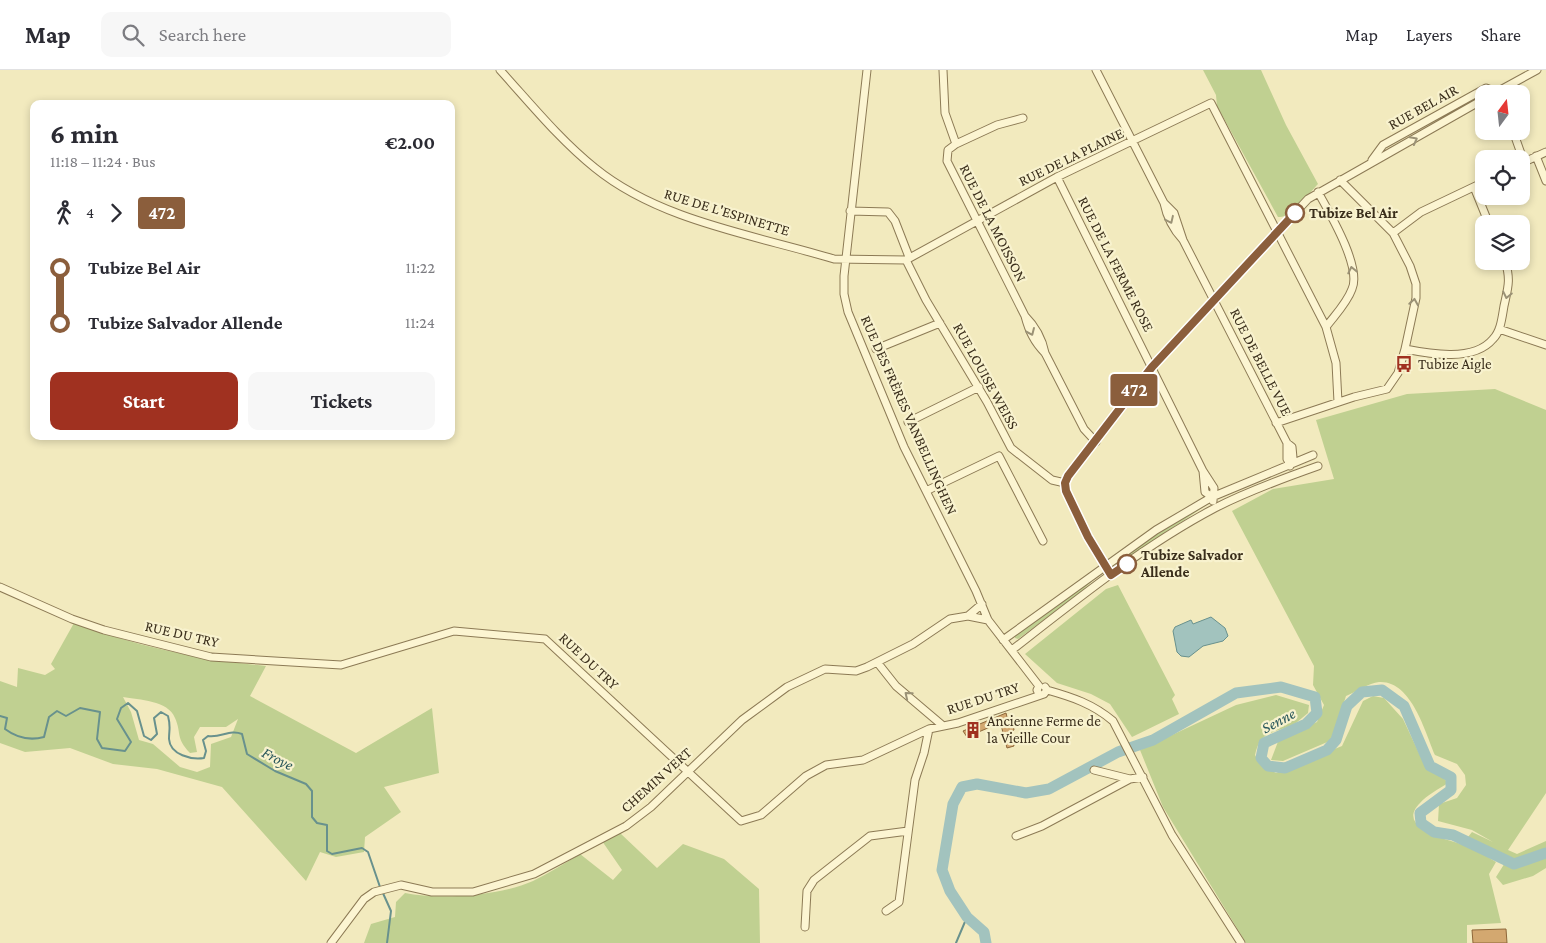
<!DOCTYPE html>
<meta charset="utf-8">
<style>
:root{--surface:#fff;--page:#f7f7f7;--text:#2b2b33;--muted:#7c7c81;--line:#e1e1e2;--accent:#a03120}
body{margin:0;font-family:"Crimson Pro",serif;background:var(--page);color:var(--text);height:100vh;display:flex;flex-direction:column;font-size:19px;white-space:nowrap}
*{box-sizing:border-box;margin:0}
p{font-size:16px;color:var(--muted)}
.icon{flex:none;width:28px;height:28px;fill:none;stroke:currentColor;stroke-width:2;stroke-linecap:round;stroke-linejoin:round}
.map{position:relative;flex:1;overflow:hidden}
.side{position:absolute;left:30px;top:30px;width:425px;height:340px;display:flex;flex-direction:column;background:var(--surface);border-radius:10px;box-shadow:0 2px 8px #0003}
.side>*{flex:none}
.badge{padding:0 10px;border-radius:4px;font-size:18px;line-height:32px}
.needle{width:32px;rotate:15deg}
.fabs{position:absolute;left:1475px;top:15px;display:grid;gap:10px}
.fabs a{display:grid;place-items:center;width:55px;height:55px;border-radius:10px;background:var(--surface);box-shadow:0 2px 8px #0003;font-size:25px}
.map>.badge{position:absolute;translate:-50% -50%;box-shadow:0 0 0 2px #fff}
.legs{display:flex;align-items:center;gap:8px;height:55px;padding:0 20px;font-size:16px}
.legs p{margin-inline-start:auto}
.head{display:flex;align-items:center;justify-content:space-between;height:85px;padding:0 20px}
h1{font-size:28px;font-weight:700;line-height:38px}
.action{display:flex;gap:10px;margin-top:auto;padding:10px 20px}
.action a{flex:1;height:58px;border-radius:10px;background:var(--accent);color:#fff;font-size:20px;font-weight:700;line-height:58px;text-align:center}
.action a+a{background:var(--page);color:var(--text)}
ul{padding:0 20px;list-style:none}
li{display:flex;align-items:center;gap:18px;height:55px;font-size:19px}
li i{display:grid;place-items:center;width:8px;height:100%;margin:0 6px;background:currentColor}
li i::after{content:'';width:12px;height:12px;margin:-6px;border:4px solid;border-radius:50%;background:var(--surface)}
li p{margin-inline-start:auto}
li:first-child i{background:linear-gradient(#0000 50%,currentColor 0)}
li:last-child i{background:linear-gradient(currentColor 50%,#0000 0)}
header{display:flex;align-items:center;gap:30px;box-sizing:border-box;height:70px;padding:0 25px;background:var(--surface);border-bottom:1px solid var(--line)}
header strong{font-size:24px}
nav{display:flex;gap:28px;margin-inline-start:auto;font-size:18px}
.search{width:350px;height:45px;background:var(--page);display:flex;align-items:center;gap:12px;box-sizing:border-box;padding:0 18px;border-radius:10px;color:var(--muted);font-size:19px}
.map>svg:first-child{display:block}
.green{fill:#c0d091;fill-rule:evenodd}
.water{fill:#a2c3be;stroke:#68918d}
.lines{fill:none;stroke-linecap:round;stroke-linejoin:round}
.stream{stroke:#68918d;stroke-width:2}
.river{stroke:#a2c3be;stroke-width:11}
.building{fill:#d3a870;stroke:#8d6639}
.street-casing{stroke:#8c7a55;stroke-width:9}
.street{stroke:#fcf5d2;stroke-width:7}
.oneway{stroke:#9b9276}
.line-1-casing{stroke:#fff;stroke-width:11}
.line-1{stroke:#8b5e3c;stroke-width:8}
.stop-1-dot{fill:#fff;stroke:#8b5e3c;stroke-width:2.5}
.labels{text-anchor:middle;stroke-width:4.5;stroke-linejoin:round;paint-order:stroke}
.street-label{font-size:15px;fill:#3a2e1b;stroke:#f8f2ce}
.stop-label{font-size:15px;font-weight:bold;fill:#3a2e1b;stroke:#f8f2ce;text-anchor:start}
.poi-label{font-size:15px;fill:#3a2e1b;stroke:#f8f2ce;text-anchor:start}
.water-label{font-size:16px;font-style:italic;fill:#29575b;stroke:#f8f2ce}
</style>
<header>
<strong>Map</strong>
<div class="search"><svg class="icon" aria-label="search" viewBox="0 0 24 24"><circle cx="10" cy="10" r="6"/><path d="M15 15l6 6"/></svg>Search here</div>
<nav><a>Map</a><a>Layers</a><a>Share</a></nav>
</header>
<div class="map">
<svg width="1546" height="873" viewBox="0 0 1546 873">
<rect width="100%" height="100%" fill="#f2eabe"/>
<path class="green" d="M1203,0H1261L1286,55L1318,114C1309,123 1292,149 1278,147L1217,36L1216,25Z
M1495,319L1546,340V723L1508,780L1517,784L1546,771V798L1533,806L1503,815L1496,807L1508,788L1468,767L1472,762L1493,772L1472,760L1438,751L1439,734L1457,728L1466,715L1465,705L1457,694L1435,685C1425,661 1411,610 1379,612C1369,613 1356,622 1346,626L1332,670L1283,691L1271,690L1279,669L1317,652L1324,635L1313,615L1314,596L1232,441L1273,419L1334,409L1316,350L1407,324Z
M1208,432V434L1120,493L1119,490L1161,460Z
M1099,504L1078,525L1018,569L1015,568V566Z
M1118,515L1175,625L1172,629L1179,644L1132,667L1110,634L1091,624L1057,613L1025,584L1106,519Z
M74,553C135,576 201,590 266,596L250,626L356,683L432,638L439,703L384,717L401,742L365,767L364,782L336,787L320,782L306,811L222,717L157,699L113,694L70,678L25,682L0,673V611L17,617L18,598L45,605L55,599L51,594ZM123,627C139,630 168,630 175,648C182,664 175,667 190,683L197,682L194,667L200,657H226L238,649L231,667L211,674L210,697L197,702L180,697L153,674L139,670L131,642Z
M1276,625L1309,635L1308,643C1304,646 1300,650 1296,653C1276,664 1260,659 1255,685L1260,694L1276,703L1342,676L1363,631L1373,626L1384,628L1403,649L1426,698L1442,706L1448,713C1439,719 1427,725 1420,733C1392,761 1460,772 1473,778C1481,782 1489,788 1496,792L1489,804L1501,853L1467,855V873H1246L1163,737L1140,680L1236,635Z
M620,763L657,798L683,774L724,789L759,819L760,873H364L371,854L395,847L396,832L405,823C440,830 500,826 533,811C549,803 565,793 580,784L613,810L622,800L602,771Z"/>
<path class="water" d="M1211,547L1225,558L1228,566L1223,571L1203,576L1189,587L1181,586L1177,582L1173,561L1175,557L1191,550L1193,554Z"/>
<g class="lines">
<path class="stream" d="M0,646L7,648L5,659C17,668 29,671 44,667L49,647L57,641L66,646L80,638L100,642L97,669L102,678L125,681L131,672L117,649L121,638L128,633L137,641L144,666L151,670L157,664L154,648L161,642L168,646C171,657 169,659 169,669C170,685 192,690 204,688L206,681L203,670L208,666C221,668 230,659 242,664L247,684L275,701L306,714L312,721V747L317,753L327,755V781L332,784L362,778L368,782L380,817
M382,821L391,841L387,873
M956,873L967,847"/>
<path class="river" d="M986,873L984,862L967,847L950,821L942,800L953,734L962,717L977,714L1026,723L1049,719L1118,682L1153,670L1236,623L1281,617L1315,627L1317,643L1306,654L1264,673L1261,688L1268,696L1285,698L1327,680L1336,670L1347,636L1362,622L1382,620L1404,636L1430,696L1451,707V720L1420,743L1421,753L1434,762L1453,765L1514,794L1546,783"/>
</g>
<path class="building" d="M1006,643L1009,655H1013L1014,660L1011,661L1014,676L1007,678L1001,655L997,657V654L967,667L963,661Z
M1506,859L1507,873H1473L1472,860Z"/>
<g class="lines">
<g class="street-casing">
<path id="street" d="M500,0C530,33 560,70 595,98C660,151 755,165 834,189L906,190L1057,107L1211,33L1326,257L1336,293L1338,332
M867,0L844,206V224L848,242L904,377L976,521L988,550L1039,616L1037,620L1039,624
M943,0L945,43L956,74L948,80L947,91L1025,246
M1096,0L1164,133
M1493,24L1537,0
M1513,61L1524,92
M956,74L997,55L1023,48
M1536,86L1546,111
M1372,90L1383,75L1486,18L1496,22
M1522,93L1546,82
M1057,107L1203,401
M1474,117L1489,154
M1318,122C1329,142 1362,197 1352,219C1347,233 1335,245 1326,257
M850,141L888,142L895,151L909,187
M1393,163L1421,142L1484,112
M1183,170C1173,159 1167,148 1164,133L1174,143L1183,170L1287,373L1292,377L1293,388L1290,396
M906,190L926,230L987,332L1011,378L1052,410L1065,413
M1499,259L1546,275
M876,279L940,253
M1405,279C1430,284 1474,292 1493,269C1501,261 1502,247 1504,236C1508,217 1511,210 1505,191
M1045,283C1042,268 1036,257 1025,246C1029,261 1034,272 1045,283L1084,359L1096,372
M908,352L979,317
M1276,353L1354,327L1387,319L1398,303L1405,279L1416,228V214L1410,196L1393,163L1340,110
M1287,373V389L1290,394
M926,421L999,386L1043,471
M1212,427L1205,422L1203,401L1214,418L1213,431
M1111,505L1088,467L1066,421L1065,413L1068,406L1152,297L1308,129L1484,29
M0,517L72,549L104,560L211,587L341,595L454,561L545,569L741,751L761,745L806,706L826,695L863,690L929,659L958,653L1044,624L1047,620
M968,546L982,534
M1003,570L1156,460L1212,427L1313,385
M1012,580C1076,530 1143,476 1215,438C1248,421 1284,408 1318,396
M877,592L896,616L942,655
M1045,617L1047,620C1072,627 1093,634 1113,651L1172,765L1241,873
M1094,700L1130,709
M1016,766L1042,756L1130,709L1143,707
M886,841L899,832L915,710L924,683L929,659
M805,857L807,821L814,810L870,766L908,761
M331,873L364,829L374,822L401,815L432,822H473L534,804L626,756L651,737L742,650L787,617L825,599L856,601L867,597L913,574L950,549L968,546L988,550"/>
</g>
<use href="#street" class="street"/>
</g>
<defs><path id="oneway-chevron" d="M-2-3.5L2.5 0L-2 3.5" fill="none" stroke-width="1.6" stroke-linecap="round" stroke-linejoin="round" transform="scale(1.25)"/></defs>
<g class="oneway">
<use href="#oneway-chevron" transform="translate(1414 70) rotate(-28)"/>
<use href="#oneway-chevron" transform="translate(1170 150) rotate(65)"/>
<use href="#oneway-chevron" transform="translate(1352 200) rotate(-102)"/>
<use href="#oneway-chevron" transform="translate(1507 225) rotate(102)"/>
<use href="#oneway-chevron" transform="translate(1414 232) rotate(-81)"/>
<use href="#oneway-chevron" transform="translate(1031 262) rotate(66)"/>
<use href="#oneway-chevron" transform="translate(908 625) rotate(-141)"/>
</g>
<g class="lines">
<g class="line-1-casing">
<path id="line-1" d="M1127,494L1111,505L1088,467L1066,421L1065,413L1068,406L1152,297L1295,143"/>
</g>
<use href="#line-1" class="line-1"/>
</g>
<defs>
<g id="bus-bare" transform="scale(1.35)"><path d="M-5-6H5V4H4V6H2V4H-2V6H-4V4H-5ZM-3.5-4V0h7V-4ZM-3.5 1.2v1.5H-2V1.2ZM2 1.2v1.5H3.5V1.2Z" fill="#a03120" stroke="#f8f2ce" stroke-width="2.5" paint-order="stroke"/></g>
<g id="building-bare" transform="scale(1.35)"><path d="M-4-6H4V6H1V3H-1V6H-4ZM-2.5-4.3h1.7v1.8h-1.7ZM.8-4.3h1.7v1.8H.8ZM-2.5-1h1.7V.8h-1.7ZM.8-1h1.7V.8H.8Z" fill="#a03120" stroke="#f8f2ce" stroke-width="2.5" paint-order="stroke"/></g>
</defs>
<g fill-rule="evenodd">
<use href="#bus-bare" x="1404" y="294"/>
<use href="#building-bare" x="973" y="660"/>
</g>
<g class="stop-1-dot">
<circle cx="1295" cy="143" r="9"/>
<circle cx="1127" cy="494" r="9"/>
</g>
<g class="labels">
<g class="street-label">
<text transform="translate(1423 37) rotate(-29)" y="5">RUE BEL AIR</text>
<text transform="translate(1071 87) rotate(-26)" y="5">RUE DE LA PLAINE</text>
<text transform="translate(727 142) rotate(17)" y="5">RUE DE L'ESPINETTE</text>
<text transform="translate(993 153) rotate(63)" y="5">RUE DE LA MOISSON</text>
<text transform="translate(1116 194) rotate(63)" y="5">RUE DE LA FERME ROSE</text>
<text transform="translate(1261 292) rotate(63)" y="5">RUE DE BELLE VUE</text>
<text transform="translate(986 306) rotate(61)" y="5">RUE LOUISE WEISS</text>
<text transform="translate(909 345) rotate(66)" y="5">RUE DES FRÈRES VANBELLINGHEN</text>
<text transform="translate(182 564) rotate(13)" y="5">RUE DU TRY</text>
<text transform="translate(589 591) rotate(43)" y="5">RUE DU TRY</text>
<text transform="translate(983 628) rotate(-18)" y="5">RUE DU TRY</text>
<text transform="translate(656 710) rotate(-42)" y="5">CHEMIN VERT</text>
</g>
<g class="stop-label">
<text x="1309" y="148">Tubize Bel Air</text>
<text x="1141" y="490">Tubize Salvador<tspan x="1141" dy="17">Allende</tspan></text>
</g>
<g class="poi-label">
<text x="1418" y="299">Tubize Aigle</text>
<text x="987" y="656">Ancienne Ferme de<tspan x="987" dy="17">la Vieille Cour</tspan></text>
</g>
<g class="water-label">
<text transform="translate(1278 650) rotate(-28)" y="6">Senne</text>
<text transform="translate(278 688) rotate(27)" y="6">Froye</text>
</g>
</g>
</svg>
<div class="fabs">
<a><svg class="needle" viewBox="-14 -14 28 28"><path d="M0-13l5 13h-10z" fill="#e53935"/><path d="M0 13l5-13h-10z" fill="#7c7c81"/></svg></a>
<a><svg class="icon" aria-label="locate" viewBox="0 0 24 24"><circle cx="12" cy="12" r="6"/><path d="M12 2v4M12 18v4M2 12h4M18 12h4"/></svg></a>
<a><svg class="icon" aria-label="layers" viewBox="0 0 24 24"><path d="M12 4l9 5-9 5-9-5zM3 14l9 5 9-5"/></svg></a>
</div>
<b class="badge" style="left:1134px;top:320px;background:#8b5e3c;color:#fff">472</b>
<section class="side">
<div class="head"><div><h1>6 min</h1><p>11:18 – 11:24 · Bus</p></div><b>€2.00</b></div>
<div class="legs"><svg class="icon" aria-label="walk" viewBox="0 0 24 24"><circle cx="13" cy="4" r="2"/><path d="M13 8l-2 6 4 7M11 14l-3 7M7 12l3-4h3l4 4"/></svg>4<svg class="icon" aria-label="forward" viewBox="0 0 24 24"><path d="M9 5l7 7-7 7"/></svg><b class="badge" style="background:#8b5e3c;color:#fff">472</b></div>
<ul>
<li><i style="color:#8b5e3c"></i><b>Tubize Bel Air</b><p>11:22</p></li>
<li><i style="color:#8b5e3c"></i><b>Tubize Salvador Allende</b><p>11:24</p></li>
</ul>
<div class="action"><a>Start</a><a>Tickets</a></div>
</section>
</div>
